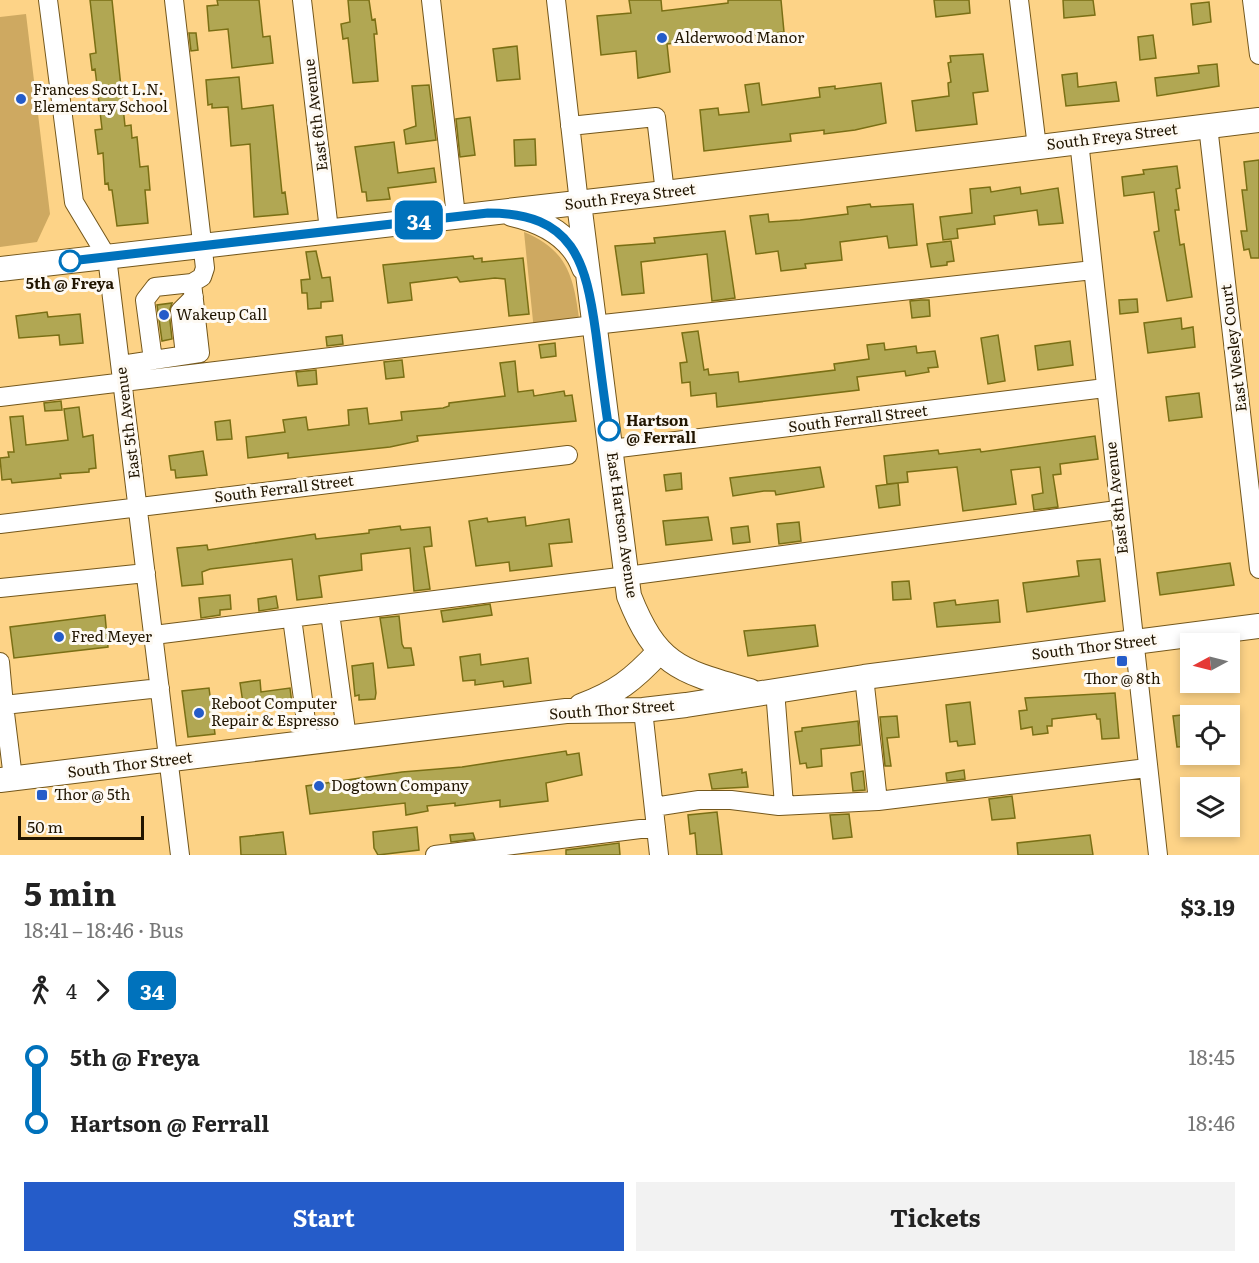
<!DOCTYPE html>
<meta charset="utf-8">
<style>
:root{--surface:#fff;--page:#f2f2f2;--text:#222;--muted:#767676;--accent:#255cc9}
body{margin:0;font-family:Literata,serif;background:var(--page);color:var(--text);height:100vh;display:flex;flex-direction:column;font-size:22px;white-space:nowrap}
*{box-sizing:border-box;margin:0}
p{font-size:20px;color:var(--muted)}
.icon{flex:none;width:33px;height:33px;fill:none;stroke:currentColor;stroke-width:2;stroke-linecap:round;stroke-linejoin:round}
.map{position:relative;height:855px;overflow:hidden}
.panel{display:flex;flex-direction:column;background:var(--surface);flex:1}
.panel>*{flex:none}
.badge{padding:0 12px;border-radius:9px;font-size:21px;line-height:39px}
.needle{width:39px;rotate:263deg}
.buttons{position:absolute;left:1180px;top:633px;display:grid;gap:12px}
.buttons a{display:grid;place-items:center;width:60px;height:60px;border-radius:0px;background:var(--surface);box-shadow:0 3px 9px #0003;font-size:30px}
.scale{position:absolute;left:18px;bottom:15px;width:126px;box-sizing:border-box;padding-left:6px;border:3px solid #211500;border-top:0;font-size:16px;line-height:21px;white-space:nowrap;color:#211500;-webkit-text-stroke:4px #fefaf3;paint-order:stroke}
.map>.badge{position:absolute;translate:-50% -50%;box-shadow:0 0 0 3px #fff}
.legs{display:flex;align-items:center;gap:9px;height:66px;padding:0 24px;font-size:20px}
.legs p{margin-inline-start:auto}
.head{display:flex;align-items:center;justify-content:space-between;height:102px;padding:0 24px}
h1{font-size:33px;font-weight:700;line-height:45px}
.button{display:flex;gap:12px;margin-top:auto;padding:12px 24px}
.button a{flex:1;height:69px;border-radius:0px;background:var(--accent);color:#fff;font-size:24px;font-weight:700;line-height:69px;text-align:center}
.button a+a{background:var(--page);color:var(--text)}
ul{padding:0 24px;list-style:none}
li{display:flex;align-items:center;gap:21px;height:66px;font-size:22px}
li i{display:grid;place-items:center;width:9px;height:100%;margin:0 8px;background:currentColor}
li i::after{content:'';width:15px;height:15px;margin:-8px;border:4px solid;border-radius:50%;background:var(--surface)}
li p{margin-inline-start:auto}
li:first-child i{background:linear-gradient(#0000 50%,currentColor 0)}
li:last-child i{background:linear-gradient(currentColor 50%,#0000 0)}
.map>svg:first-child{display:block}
.green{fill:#cea961}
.building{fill:#b1a753;stroke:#7a6f14;stroke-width:1.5}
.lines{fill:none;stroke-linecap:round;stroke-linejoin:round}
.minor-casing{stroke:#74571b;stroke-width:20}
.major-casing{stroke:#74571b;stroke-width:26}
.minor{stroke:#fff;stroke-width:18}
.major{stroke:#fff;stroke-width:24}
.line-1-casing{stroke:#fff;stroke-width:14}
.line-1{stroke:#0072bc;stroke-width:9}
.poi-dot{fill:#255cc9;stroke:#fefaf3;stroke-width:2}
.stop-1-dot{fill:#fff;stroke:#0072bc;stroke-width:3}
.labels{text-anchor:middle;stroke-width:6;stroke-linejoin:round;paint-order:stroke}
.poi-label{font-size:15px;fill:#211500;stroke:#fefaf3;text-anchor:start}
.street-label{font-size:15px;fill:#211500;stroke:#fefaf3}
.stop-label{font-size:15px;font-weight:bold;fill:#211500;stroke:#fefaf3}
</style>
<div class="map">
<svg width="1259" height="855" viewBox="0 0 1259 855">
<rect width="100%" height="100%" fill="#fdd387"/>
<path class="green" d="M26,14L50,214L37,242L0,247V17Z
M524,232C570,251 574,280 580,325L534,331Z"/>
<path class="building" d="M90,0H112L125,126L131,125L132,138L137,137L140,167L148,166L150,190H145L148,223L117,226L112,190H109L108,183L105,184L103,153L98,154L95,130L102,129L96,77L95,69L92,70L90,54L96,53Z
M217,0H259L263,37L270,36L273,63L232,68L228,29L209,31L207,6L218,5Z
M348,0H369L372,20L375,19L377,34H374L378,81L353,83L348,38L343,39L341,24L350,22Z
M629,0H661L662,11L728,3V0H781L784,32L667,44L670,72L638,78L636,51L601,55L597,16L631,13Z
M934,0H969L970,13L936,17Z
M1063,0H1093L1095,15L1064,18Z
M1209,2L1211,22L1193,25L1191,4Z
M189,33H196L198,50L191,51Z
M1153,35L1156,58L1140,60L1138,37Z
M517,46L520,79L497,81L493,49Z
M983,54L988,91L973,93L977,124L916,131L912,101L949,96L948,83L951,82L948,63L951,62L950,56Z
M1217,64L1219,86L1157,96L1155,78L1199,73L1198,66Z
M1077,73L1078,87L1116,82L1119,101L1066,106L1062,75Z
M239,77L242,109L273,105L282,193L285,192L288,214L254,217L250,144L231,146L228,107L212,108V104L208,105L206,80Z
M759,83L762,105L820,97L819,88L835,86V89L881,83L886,123L855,130L824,134V130L790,134L791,141L704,151L700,110L718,108L719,115L749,112L745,85Z
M429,85L436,140L406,144L404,130L416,126L412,86Z
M470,117L475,155L460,157L456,119Z
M535,139L536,165L515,166L514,140Z
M394,142L398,173L434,168L436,182L388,188L390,199L367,201L366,192H362L355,147Z
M1259,160V258H1251L1249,249L1244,250L1241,231H1247L1242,190H1247L1244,162Z
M1177,166L1180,188L1176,189L1179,210H1175L1180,245L1184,244L1192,297L1167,301L1154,232L1159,231L1154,192L1124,196L1122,177L1144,174L1143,170Z
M990,187L991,192L1020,187L1021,194L1058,188L1063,223L1039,225L1037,210L994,216L995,224L957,229L958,238L943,240L940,217L972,213L970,189Z
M870,204L871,207L913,204L917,245L889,248L887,236L840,242L842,260L805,264L806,268L781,271L778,251L756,254L750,216L768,214L769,222L800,220L848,214L847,207Z
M725,231L735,298L712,301L707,254L641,262L644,293L622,295L615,246L655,243L654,238Z
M951,241L954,261L947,262V265L931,267L927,244Z
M316,251L322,278L330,277L333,301L321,302V308L308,309L307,293H302L301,280L310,279L306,252Z
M473,256L474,259L482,258V262L523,258L529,314L509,316L505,279L495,278L460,282L457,277L410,283L412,300L388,303L383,265Z
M1137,299L1138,312L1120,314L1119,300Z
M921,300H929L930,316L912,318L910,301Z
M172,303L169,312L172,339L162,341L157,305Z
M47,312L48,317L80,314L83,343L60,345L59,335L19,338L16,316Z
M1181,318L1182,329L1193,327L1195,347L1148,353L1144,323Z
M698,331L704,370L708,369L709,375L738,372L739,382L835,370L834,364L869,359L867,345L884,343L885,350L916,346L917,353L935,351L938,367L928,368L929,372L906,376L905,371L857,377L859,390L717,407L716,393L691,396L690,382L682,383L680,363L687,362L682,333Z
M342,335L343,344L327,346L326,337Z
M998,335L1005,381L988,384L981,338Z
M1070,341L1073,365L1038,370L1035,346Z
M555,343L556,356L541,358L539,345Z
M402,360L404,377L386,379L384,362Z
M515,361L518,392L533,390L534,396L564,391L565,396L572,395L576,421L417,436L418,441L390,447L288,458V453L248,458L246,437L285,432L283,420L306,417L308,430L349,425L348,410L367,408L369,424L402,420L401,412L443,408L449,406V403L505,396L500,363Z
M316,370L317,384L298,386L296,372Z
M1199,393L1202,417L1169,421L1166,397Z
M61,401L62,410L45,411L44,403Z
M79,407L83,437L93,435L96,468L89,469V472L60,474L61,478L12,483L11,479L2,480L0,458L9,457L8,452H14L10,417L23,416L26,445L68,440L64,409Z
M230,420L232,439L217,440L215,422Z
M1095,436L1098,459L1060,464L1061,474L1053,475L1058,507L1034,510L1032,495L1043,493L1040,467L1011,470L1016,504L963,511L957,467L907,472L908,482L887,484L884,456L938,450L939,454L980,449L981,452Z
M203,451L207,475L176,478L175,470H171L169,456Z
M820,467L824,487L776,495L775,491H764L733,496L730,478Z
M681,473L682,489L666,491L664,475Z
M898,483L900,505L879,508L876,486Z
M525,517L526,526L569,519L572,542L549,544L552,566L510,571L509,562L476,566L469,521L487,518L488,522Z
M708,517L712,540L666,545L663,521Z
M799,522L801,541L779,544L777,524Z
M400,526L401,530L430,527L432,546L424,547L430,589L414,591L410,548L361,554L362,570L319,576L322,597L297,600L292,559L210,569L202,572L203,584L182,586L177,548L207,545L208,550L315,534L316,539L369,533V530Z
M748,526L750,542L733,544L731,528Z
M1100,559L1105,601L1027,612L1023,583L1079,576L1077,561Z
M1230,563L1234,585L1160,595L1157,573Z
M909,581L911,599L893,600L892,582Z
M230,595L231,609L220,610V615L201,618L199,598Z
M276,596L278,608L259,611L258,599Z
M955,600L956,605L998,600L1000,622L937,627L934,603Z
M490,604L492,615L443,622L441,611Z
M105,615L108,647L14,658L10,627Z
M399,616L402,644L404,648H411L414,665L388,668L380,618Z
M815,625L818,646L748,656L744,631Z
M480,654L481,665L528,658L531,683L504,687L503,681L475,685V680L463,681L460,657Z
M373,663L376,693L375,699L359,700V695L355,696L352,666Z
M260,680L261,692L290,688L292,704L244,710L240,683Z
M209,688L215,734L188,737L182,691Z
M1115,693L1119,738L1102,739L1100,719H1097L1096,714L1052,719V726H1047L1048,733L1033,735L1032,727L1021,729L1019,711L1027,710L1025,698Z
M970,702L975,744L958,746L957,741L950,742L946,705Z
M1191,714V746L1177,747L1173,716Z
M897,716L899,737L887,738L891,766H885L880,717Z
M858,721L860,745L821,749L822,766L807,768L806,763L800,764L795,732L802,731V728Z
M566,751L567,755L579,753L582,775L546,783L548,801L500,807V800L455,806V803L427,806L428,811L406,815L405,803L310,814L306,786L402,772L462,767Z
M742,769V773L746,772L748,787L712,789L709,774Z
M964,770L965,779L947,781L946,773Z
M863,771L865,790L853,791L851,773Z
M1012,796L1015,818L992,820L989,799Z
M717,812L722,855H697L695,833L690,834L688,815Z
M849,814L852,837L833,839L830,815Z
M417,827L419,850L378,855L374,848L373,832Z
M283,832L286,855H241L240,837Z
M473,833L475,839L451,842L450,835Z
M1090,835L1093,855H1018L1017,843Z
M619,843L620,855H566V850Z"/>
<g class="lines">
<g class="minor-casing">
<path id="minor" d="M48,0L74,202L107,257L180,855
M302,0L329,230
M431,0L456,216
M556,0L579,203
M1019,0L1037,147
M1252,0L1259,55
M570,126L656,117L665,193
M1208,126L1259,569
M1079,141L1158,855
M185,355L180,311L194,297
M153,360L145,300L155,287L192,283
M121,365L200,353L192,283L202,277L205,268L174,0
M0,397L594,325L1093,270
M611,449L1105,388
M0,524L568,455
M0,588L146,573
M330,613L347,738
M292,618L309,743
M154,635L627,576L1117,510
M0,662L4,705
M864,677L878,801L1147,768
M775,690L784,805
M643,710L659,855
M13,778L4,705L160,688
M654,807L699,800H731L779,806L878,801
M435,855L656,827"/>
</g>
<g class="major-casing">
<path id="major" d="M579,203L629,596C657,667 681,671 750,691
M512,214C543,221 573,237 584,268
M0,269L665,193L1259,120
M581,706C616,693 633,680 659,652
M0,780L566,711L643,710L686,705L864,677L1259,626"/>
</g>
<use href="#minor" class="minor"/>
<use href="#major" class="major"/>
</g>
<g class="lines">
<g class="line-1-casing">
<path id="line-1" d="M70,261L488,213C574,213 586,261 596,334C600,366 604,398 609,430"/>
</g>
<use href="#line-1" class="line-1"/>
</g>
<g class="poi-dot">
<circle cx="662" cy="38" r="6"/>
<circle cx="21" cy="99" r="6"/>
<circle cx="164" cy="315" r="6"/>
<circle cx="59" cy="637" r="6"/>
<rect x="1116" y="655" width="12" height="12" rx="3"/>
<circle cx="199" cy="713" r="6"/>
<circle cx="319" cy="786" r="6"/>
<rect x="36" y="789" width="12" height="12" rx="3"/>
</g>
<g class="stop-1-dot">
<circle cx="70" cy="261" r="10"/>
<circle cx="609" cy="430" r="10"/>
</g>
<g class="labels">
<g class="poi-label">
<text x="674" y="43">Alderwood Manor</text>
<text x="33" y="95">Frances Scott L.N.<tspan x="33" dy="17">Elementary School</tspan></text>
<text x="176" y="320">Wakeup Call</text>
<text x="71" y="642">Fred Meyer</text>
<text x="1122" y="684" text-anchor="middle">Thor @ 8th</text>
<text x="211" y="709">Reboot Computer<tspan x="211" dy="17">Repair &amp; Espresso</tspan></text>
<text x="331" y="791">Dogtown Company</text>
<text x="54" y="800">Thor @ 5th</text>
</g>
<g class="street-label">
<text transform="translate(316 115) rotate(-97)" y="5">East 6th Avenue</text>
<text transform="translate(1112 137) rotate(-7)" y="5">South Freya Street</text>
<text transform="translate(630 197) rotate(-7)" y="5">South Freya Street</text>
<text transform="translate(1234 348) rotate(-97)" y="5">East Wesley Court</text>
<text transform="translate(858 419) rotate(-7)" y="5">South Ferrall Street</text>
<text transform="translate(128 423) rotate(-97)" y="5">East 5th Avenue</text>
<text transform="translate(284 489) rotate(-7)" y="5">South Ferrall Street</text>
<text transform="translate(1117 498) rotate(-96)" y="5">East 8th Avenue</text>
<text transform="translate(622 525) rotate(82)" y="5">East Hartson Avenue</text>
<text transform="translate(1094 647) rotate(-7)" y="5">South Thor Street</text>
<text transform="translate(612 710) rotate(-4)" y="5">South Thor Street</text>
<text transform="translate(130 765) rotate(-7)" y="5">South Thor Street</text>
</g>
<g class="stop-label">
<text x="70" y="289">5th @ Freya</text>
<text x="626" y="426" text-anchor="start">Hartson<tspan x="626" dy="17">@ Ferrall</tspan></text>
</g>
</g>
</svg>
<div class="buttons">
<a><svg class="needle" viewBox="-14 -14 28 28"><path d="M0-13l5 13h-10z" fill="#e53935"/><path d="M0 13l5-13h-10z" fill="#767676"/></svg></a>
<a><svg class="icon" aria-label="locate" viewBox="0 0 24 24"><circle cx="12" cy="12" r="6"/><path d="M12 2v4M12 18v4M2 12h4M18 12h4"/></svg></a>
<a><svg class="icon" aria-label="layers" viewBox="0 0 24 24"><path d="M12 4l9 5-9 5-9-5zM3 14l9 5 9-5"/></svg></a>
</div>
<div class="scale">50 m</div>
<b class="badge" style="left:419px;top:220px;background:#0072bc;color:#fff">34</b>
</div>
<section class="panel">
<div class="head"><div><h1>5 min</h1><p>18:41 – 18:46 · Bus</p></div><b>$3.19</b></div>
<div class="legs"><svg class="icon" aria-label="walk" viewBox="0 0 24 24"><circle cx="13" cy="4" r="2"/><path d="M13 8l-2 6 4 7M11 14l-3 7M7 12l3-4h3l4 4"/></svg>4<svg class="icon" aria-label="forward" viewBox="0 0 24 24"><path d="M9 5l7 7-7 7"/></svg><b class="badge" style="background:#0072bc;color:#fff">34</b></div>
<ul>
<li><i style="color:#0072bc"></i><b>5th @ Freya</b><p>18:45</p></li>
<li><i style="color:#0072bc"></i><b>Hartson @ Ferrall</b><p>18:46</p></li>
</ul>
<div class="button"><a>Start</a><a>Tickets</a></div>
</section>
